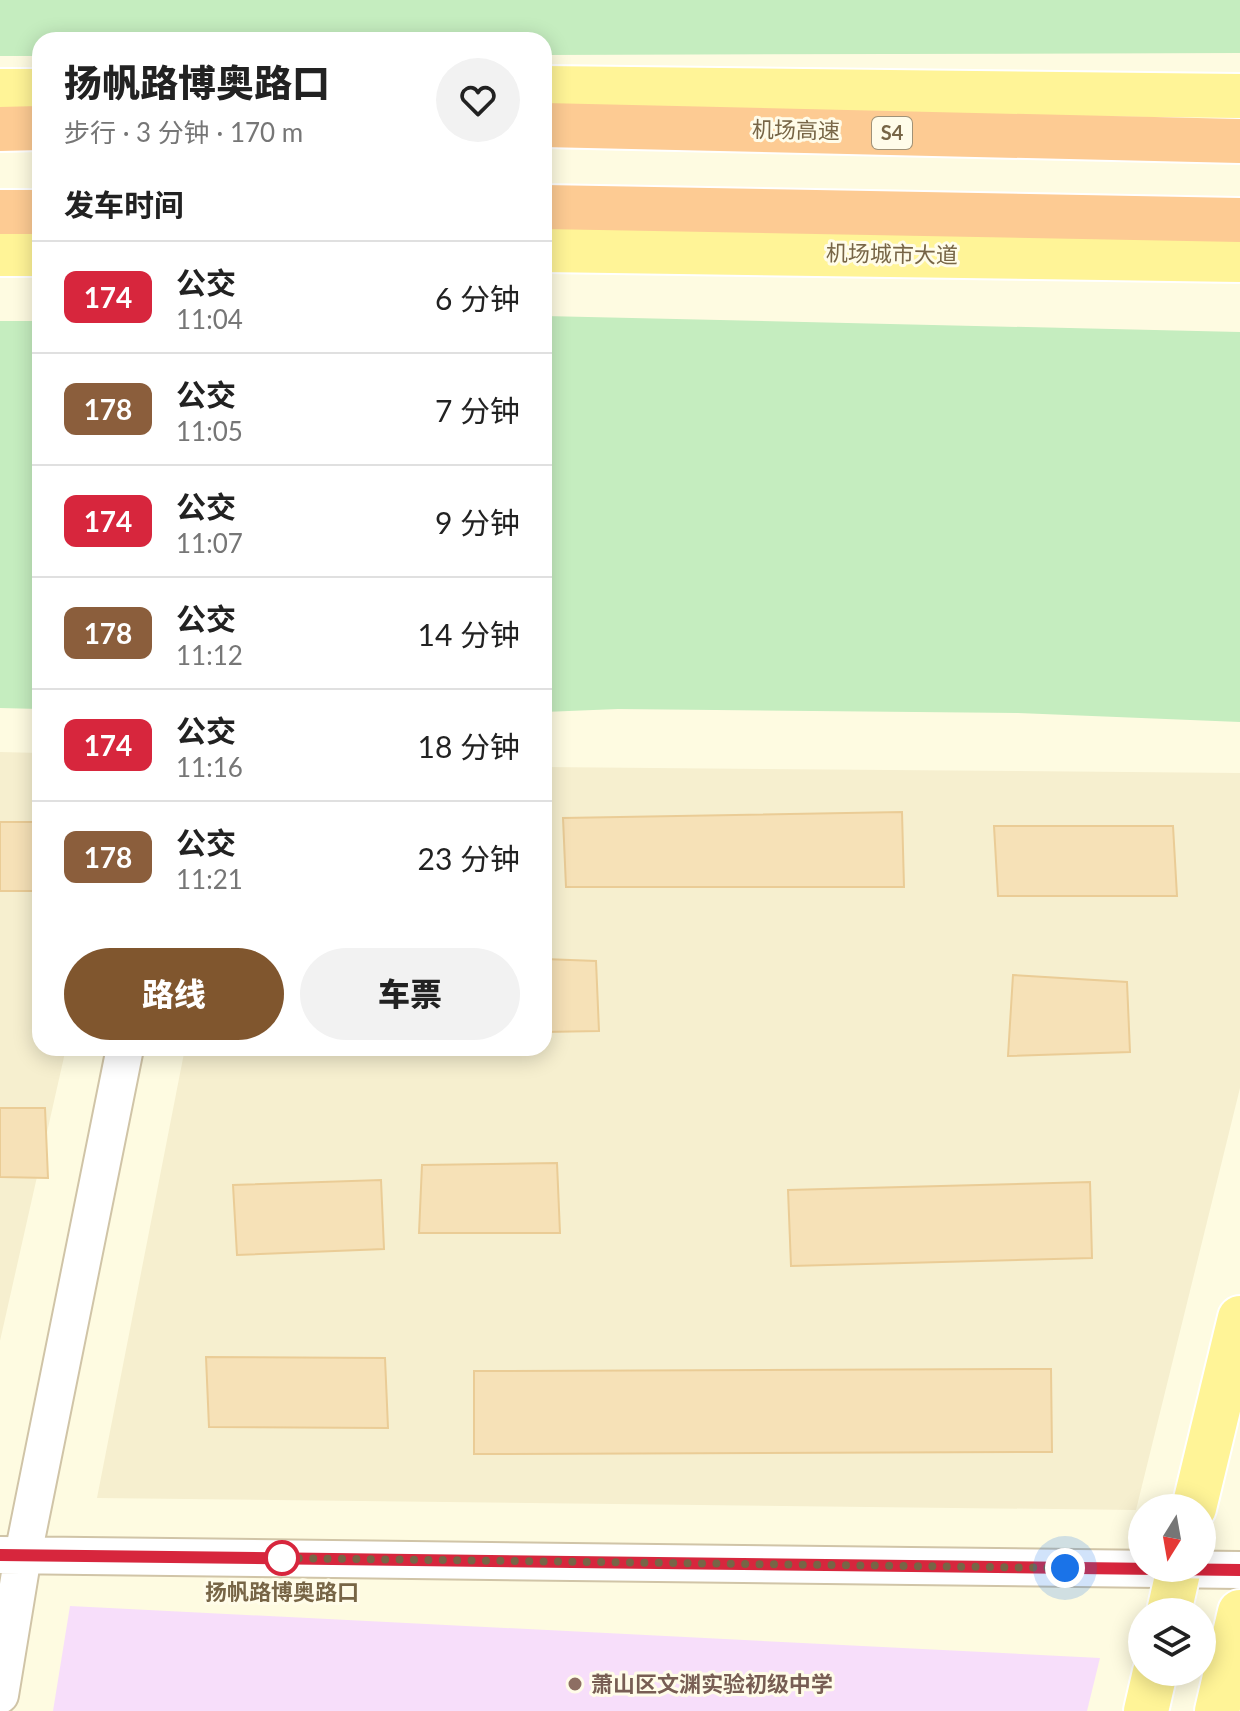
<!DOCTYPE html>
<html lang="zh">
<meta charset="utf-8">
<style>
:root{--surface:#fff;--page:#f2f2f2;--text:#222;--muted:#767676;--line:#e0e0e0;--accent:#80562e}
body{margin:0;font-family:Lato,"Noto Sans SC",sans-serif;background:var(--page);color:var(--text);height:100vh;display:flex;flex-direction:column;font-size:30px;white-space:nowrap}
*{box-sizing:border-box;margin:0}
p{font-size:26px;color:var(--muted)}
.icon{flex:none;width:44px;height:44px;fill:none;stroke:currentColor;stroke-width:2;stroke-linecap:round;stroke-linejoin:round}
.map{position:relative;flex:1;overflow:hidden}
.side{position:absolute;left:32px;top:32px;width:520px;height:1024px;display:flex;flex-direction:column;background:var(--surface);border-radius:24px;box-shadow:0 4px 20px #0003}
.side>*{flex:none}
.badge{padding:0 16px;border-radius:12px;font-size:28px;line-height:52px}
.needle{width:52px;rotate:191deg}
.fabs{position:absolute;left:1128px;top:1494px;display:grid;gap:16px}
.fabs a{display:grid;place-items:center;width:88px;height:88px;border-radius:50%;background:var(--surface);box-shadow:0 4px 20px #0003;font-size:40px}
.you{position:absolute;width:40px;height:40px;margin:-20px;border:6px solid #fff;border-radius:50%;background:#1a73e8;box-shadow:0 0 0 12px #1a73e833}
.map>.badge{position:absolute;translate:-50% -50%;box-shadow:0 0 0 4px #fff}
h2{padding:0 32px;font-size:30px;line-height:72px}
.round{display:grid;place-items:center;flex:none;width:84px;height:84px;border-radius:42px;background:var(--page)}
.overview{display:flex;align-items:center;justify-content:space-between;height:136px;padding:0 32px}
h1{font-size:38px;font-weight:800;line-height:60px}
.cta{display:flex;gap:16px;margin-top:auto;padding:16px 32px}
.cta a{flex:1;height:92px;border-radius:48px;background:var(--accent);color:#fff;font-size:32px;font-weight:800;line-height:92px;text-align:center}
.cta a+a{background:var(--page);color:var(--text)}
ul{padding:0;list-style:none}
li{display:flex;align-items:center;gap:24px;height:112px;padding:0 32px;border-top:2px solid var(--line)}
li div{flex:1}
li b{display:block;font-size:30px}
li em{font-style:normal}
li .badge{min-width:88px;font-weight:700;text-align:center}
.map>svg:first-child{display:block}
.residential{fill:#f6efcf}
.education{fill:#f7defa}
.green{fill:#c5edbf}
.building{fill:#f6e1b7;stroke:#eacc96;stroke-width:2}
.lines{fill:none;stroke-linecap:round;stroke-linejoin:round}
.minor-casing{stroke:#d0c4a7;stroke-width:40}
.major-casing{stroke:#fff;stroke-width:48}
.highway-casing{stroke:#fff;stroke-width:48}
.minor{stroke:#fff;stroke-width:36}
.major{stroke:#fff497;stroke-width:44}
.highway{stroke:#fdcb93;stroke-width:44}
.line-casing{stroke:#fff;stroke-width:18}
.line{stroke:#d7263d;stroke-width:12}
.walk{stroke:#776546;stroke-width:8;stroke-dasharray:0 14.4}
.stop-dot{fill:#fff;stroke:#d7263d;stroke-width:4}
.education-dot{fill:#8d6e63;stroke:#fffce9;stroke-width:3}
.labels{text-anchor:middle;stroke-width:6;stroke-linejoin:round;paint-order:stroke}
.shield{fill:#fffce9;stroke:#a09277;stroke-width:2}
.shield-label{font-size:20px;font-weight:bold;fill:#776546}
.street-label{font-size:22px;fill:#776546;stroke:#fffce9}
.stop-label{font-size:22px;font-weight:bold;fill:#776546;stroke:#fffce9}
.education-label{font-size:22px;font-weight:bold;fill:#785e54;stroke:#fffce9;text-anchor:start}
</style>
<div class="map">
<svg width="1240" height="1711" viewBox="0 0 1240 1711">
<rect width="100%" height="100%" fill="#fefbe1"/>
<path class="residential" d="M0,752L40,753V1048H66L0,1341Z
M544,767L1240,773V1088L1136,1510L97,1498L185,1048H544Z"/>
<path class="education" d="M70,1606L1100,1658L1087,1711H53Z"/>
<path class="green" d="M0,0H1240V53L544,55V40H40V56H0Z
M544,316L1240,332V722L1018,713L618,709L544,712Z
M0,321H40V709L0,708Z"/>
<path class="building" d="M902,812L904,887H566L563,818Z
M0,822H40V891H0Z
M994,826H1173L1177,896H998Z
M544,959L596,961L599,1031L544,1032Z
M1013,975L1127,982L1130,1052L1008,1056Z
M0,1108H45L48,1178L0,1177Z
M557,1163L560,1233H419L422,1165Z
M381,1180L384,1249L237,1255L233,1185Z
M1090,1182L1092,1258L791,1266L788,1190Z
M206,1357L385,1358L388,1428L209,1427Z
M1051,1369L1052,1452L474,1454V1371Z"/>
<g class="lines">
<g class="minor-casing">
<path id="minor" d="M0,1555L1240,1570
M0,1695L23,1555L125,1048"/>
</g>
<g class="major-casing">
<path id="major" d="M544,88L1240,96
M0,91H40
M544,250L1240,260
M0,254H40
M1194,1508L1240,1318
M1169,1612L1179,1568
M1146,1711L1155,1672
M1217,1711L1240,1612"/>
</g>
<g class="highway-casing">
<path id="highway" d="M544,125L1240,141
M0,129L40,128
M544,207L1240,220
M0,212H40"/>
</g>
<use href="#minor" class="minor"/>
<use href="#major" class="major"/>
<use href="#highway" class="highway"/>
</g>
<g class="lines">
<g class="line-casing">
<path id="line" d="M0,1555L1240,1570"/>
</g>
<use href="#line" class="line"/>
<path class="walk" d="M282,1558H276L1065,1568"/>
</g>
<circle class="stop-dot" cx="282" cy="1558" r="16"/>
<circle class="education-dot" cx="575" cy="1684" r="8"/>
<g class="labels">
<rect class="shield" x="872" y="117" width="40" height="32" rx="6"/>
<g class="shield-label">
<text x="892" y="140">S4</text>
</g>
<g class="street-label">
<text transform="translate(796 130) rotate(1)" y="8">机场高速</text>
<text transform="translate(892 254) rotate(1)" y="8">机场城市大道</text>
</g>
<g class="stop-label">
<text x="282" y="1600">扬帆路博奥路口</text>
</g>
<g class="education-label">
<text x="591" y="1692">萧山区文渊实验初级中学</text>
</g>
</g>
</svg>
<div class="fabs">
<a><svg class="needle" viewBox="-14 -14 28 28"><path d="M0-13l5 13h-10z" fill="#e53935"/><path d="M0 13l5-13h-10z" fill="#767676"/></svg></a>
<a><svg class="icon" aria-label="layers" viewBox="0 0 24 24"><path d="M12 4l9 5-9 5-9-5zM3 14l9 5 9-5"/></svg></a>
</div>
<div class="you" style="left:1065px;top:1568px"></div>
<section class="side">
<div class="overview"><div><h1>扬帆路博奥路口</h1><p>步行 · 3 分钟 · 170 m</p></div><a class="round"><svg class="icon" aria-label="heart" viewBox="0 0 24 24"><path d="M12 20l-8-8c-3-5 5-10 8-4 3-6 11-1 8 4z"/></svg></a></div>
<h2>发车时间</h2>
<ul>
<li><span class="badge" style="background:#d7263d;color:#fff">174</span><div><b>公交</b><p>11:04</p></div><em>6 分钟</em></li>
<li><span class="badge" style="background:#8b5e3c;color:#fff">178</span><div><b>公交</b><p>11:05</p></div><em>7 分钟</em></li>
<li><span class="badge" style="background:#d7263d;color:#fff">174</span><div><b>公交</b><p>11:07</p></div><em>9 分钟</em></li>
<li><span class="badge" style="background:#8b5e3c;color:#fff">178</span><div><b>公交</b><p>11:12</p></div><em>14 分钟</em></li>
<li><span class="badge" style="background:#d7263d;color:#fff">174</span><div><b>公交</b><p>11:16</p></div><em>18 分钟</em></li>
<li><span class="badge" style="background:#8b5e3c;color:#fff">178</span><div><b>公交</b><p>11:21</p></div><em>23 分钟</em></li>
</ul>
<div class="cta"><a>路线</a><a>车票</a></div>
</section>
</div>
